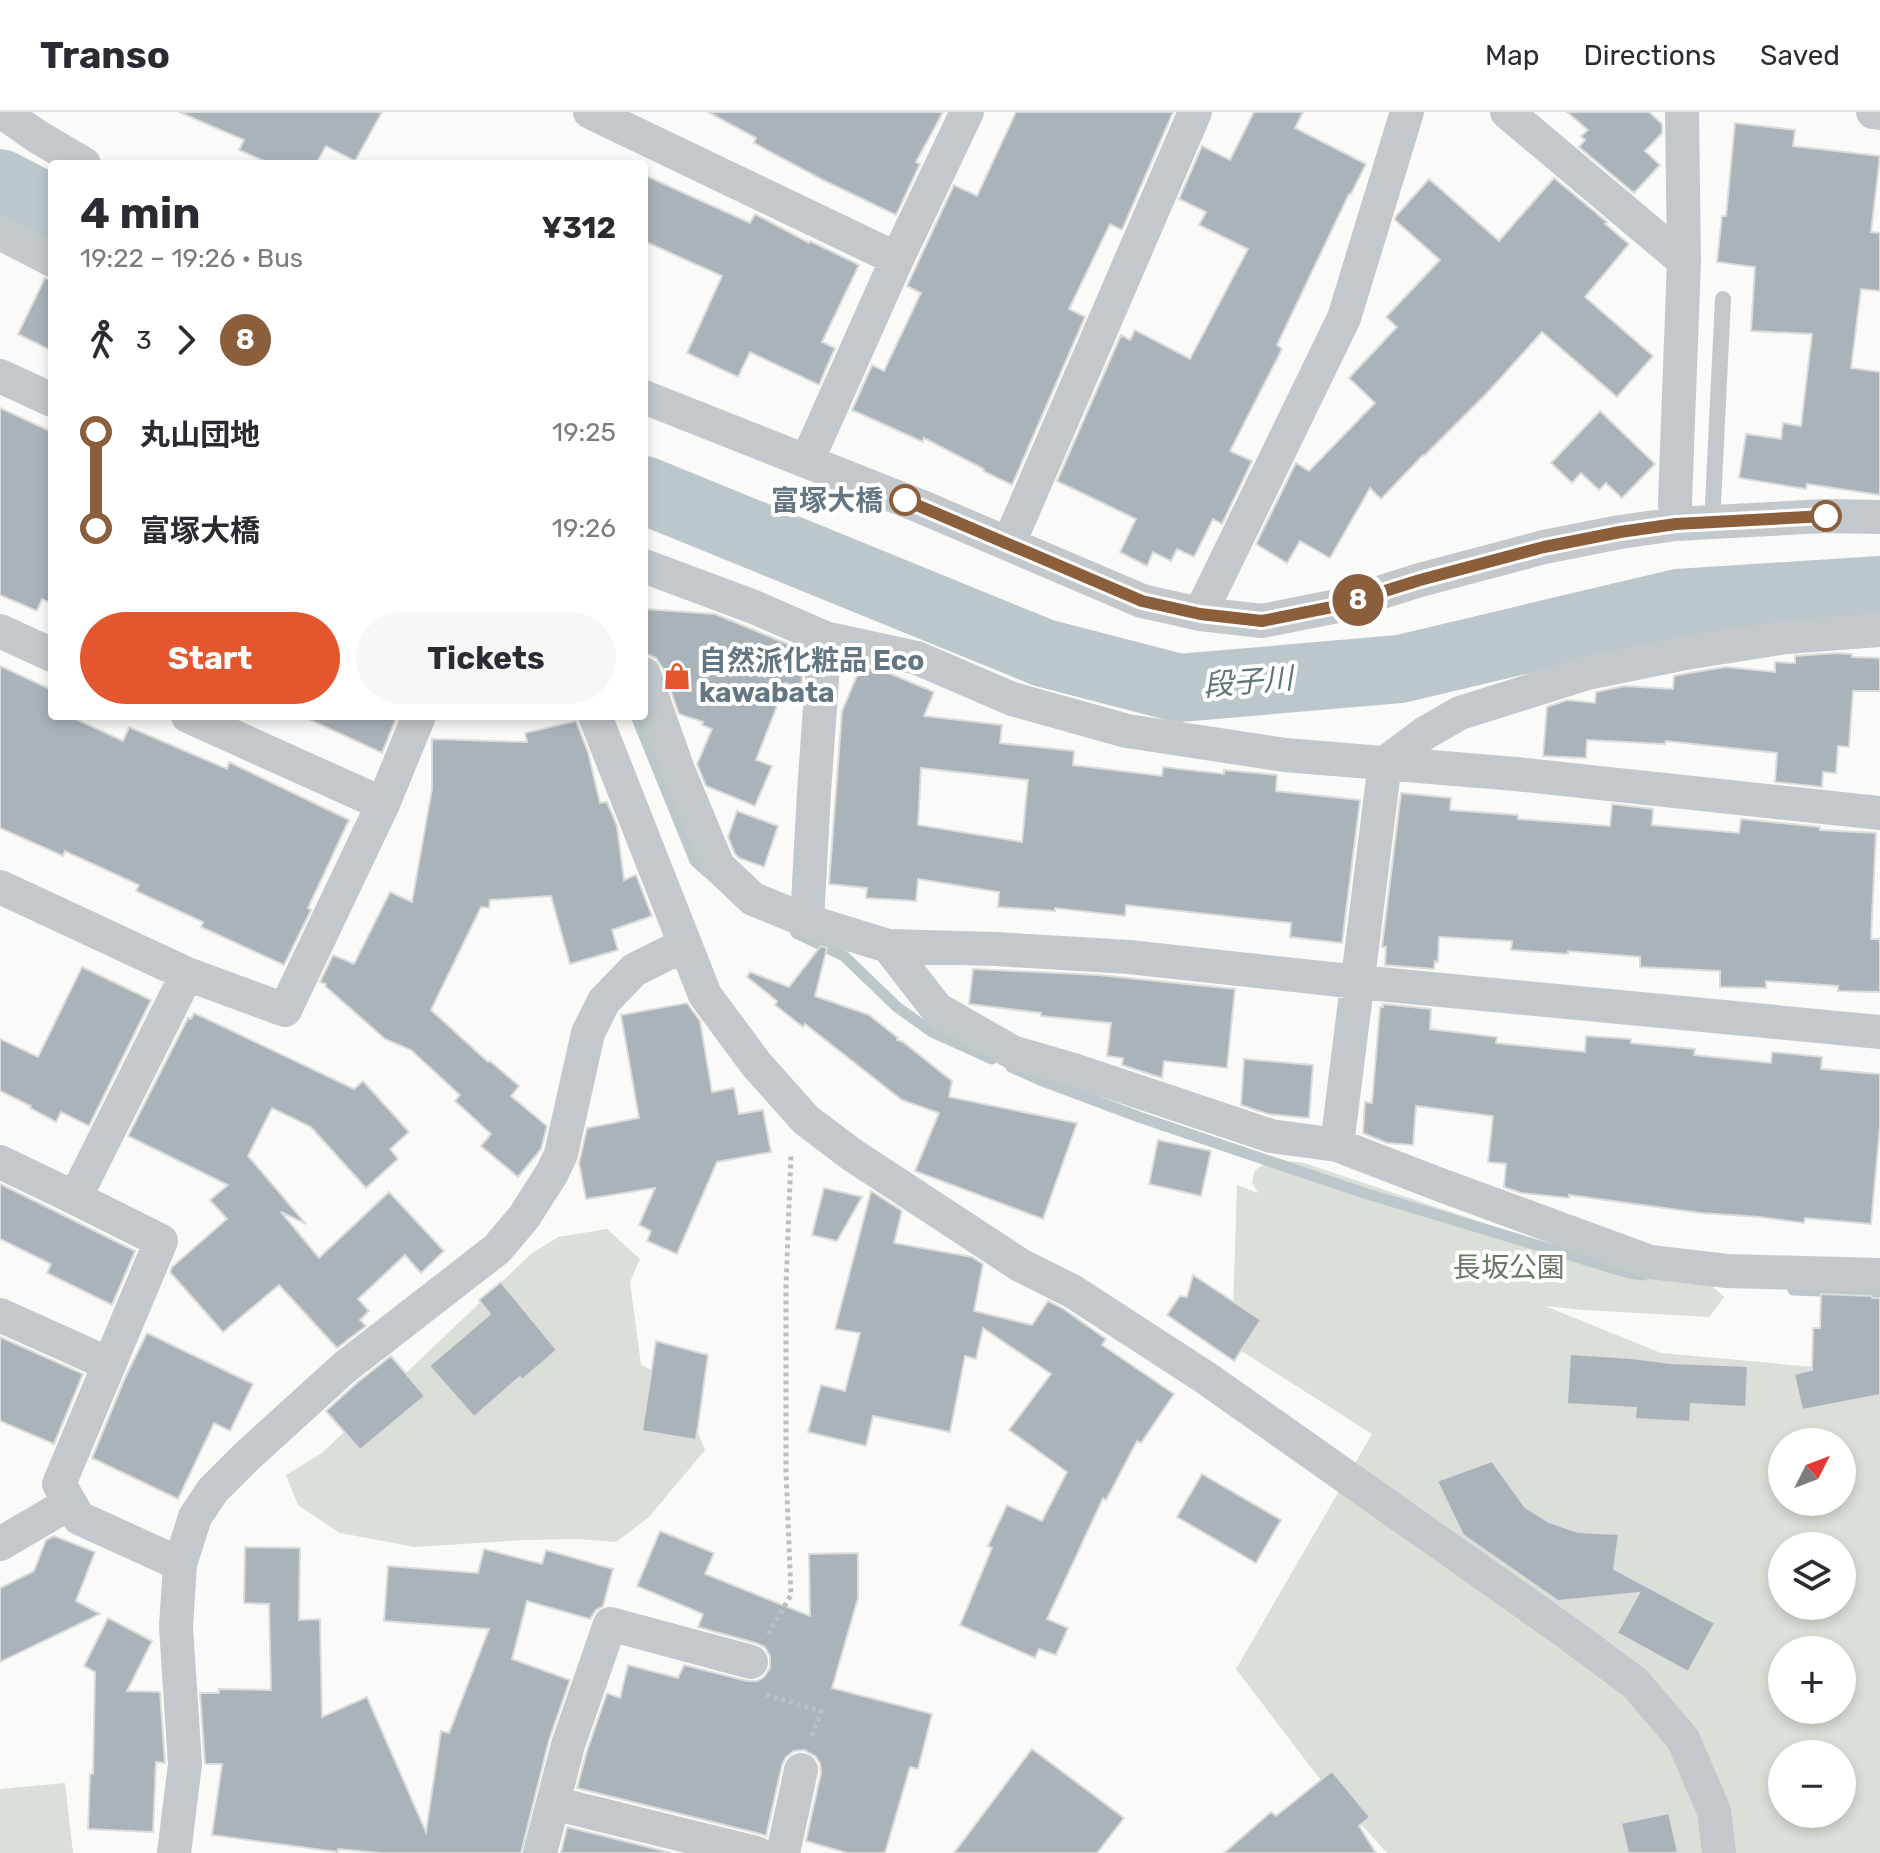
<!DOCTYPE html>
<meta charset="utf-8">
<style>
:root{--surface:#fff;--page:#f7f7f7;--text:#2b2b33;--muted:#7c7c81;--line:#e1e1e2;--accent:#e4572e}
body{margin:0;font-family:Rubik,"Noto Sans JP",sans-serif;background:var(--page);color:var(--text);height:100vh;display:flex;flex-direction:column;font-size:30px;white-space:nowrap}
*{box-sizing:border-box;margin:0}
p{font-size:26px;color:var(--muted)}
.icon{flex:none;width:44px;height:44px;fill:none;stroke:currentColor;stroke-width:2;stroke-linecap:round;stroke-linejoin:round}
.map{position:relative;flex:1;overflow:hidden}
.drawer{position:absolute;left:48px;top:48px;width:600px;height:560px;display:flex;flex-direction:column;background:var(--surface);border-radius:8px;box-shadow:0 4px 12px #0003}
.drawer>*{flex:none}
.badge{padding:0 16px;border-radius:26px;font-size:28px;line-height:52px}
.needle{width:52px;rotate:48deg}
.controls{position:absolute;left:1768px;top:1316px;display:grid;gap:16px}
.controls a{display:grid;place-items:center;width:88px;height:88px;border-radius:50%;background:var(--surface);box-shadow:0 4px 12px #0003;font-size:40px}
.map>.badge{position:absolute;translate:-50% -50%;box-shadow:0 0 0 4px #fff}
.legs{display:flex;align-items:center;gap:12px;height:88px;padding:0 32px;font-size:26px}
.legs p{margin-inline-start:auto}
.overview{display:flex;align-items:center;justify-content:space-between;height:136px;padding:0 32px}
h1{font-size:44px;font-weight:700;line-height:60px}
.primary-button{display:flex;gap:16px;margin-top:auto;padding:16px 32px}
.primary-button a{flex:1;height:92px;border-radius:48px;background:var(--accent);color:#fff;font-size:32px;font-weight:700;line-height:92px;text-align:center}
.primary-button a+a{background:var(--page);color:var(--text)}
ul{padding:0 32px;list-style:none}
li{display:flex;align-items:center;gap:28px;height:96px;font-size:30px}
li i{display:grid;place-items:center;width:12px;height:100%;margin:0 10px;background:currentColor}
li i::after{content:'';width:20px;height:20px;margin:-10px;border:6px solid;border-radius:50%;background:var(--surface)}
li p{margin-inline-start:auto}
li:first-child i{background:linear-gradient(#0000 50%,currentColor 0)}
li:last-child i{background:linear-gradient(currentColor 50%,#0000 0)}
header{display:flex;align-items:center;gap:48px;box-sizing:border-box;height:112px;padding:0 40px;background:var(--surface);border-bottom:2px solid var(--line)}
header strong{font-size:38px}
nav{display:flex;gap:44px;margin-inline-start:auto;font-size:28px}
.map>svg:first-child{display:block}
.green{fill:#dadfd7;fill-rule:evenodd}
.lines{fill:none;stroke-linecap:round;stroke-linejoin:round}
.stream{stroke:#bbc7cb;stroke-width:11}
.river{stroke:#bbc7cb;stroke-width:68}
.building{fill:#aab3b9;stroke:#dcdcda;stroke-width:2;fill-rule:evenodd}
.path{stroke:#bbbfc2;stroke-width:5;stroke-dasharray:4 4;stroke-linecap:butt}
.service{stroke:#c3c8cc;stroke-width:16}
.minor{stroke:#c3c8cc;stroke-width:34}
.line-1-casing{stroke:#fff;stroke-width:18}
.line-1{stroke:#8b5e3c;stroke-width:12}
.stop-1-dot{fill:#fff;stroke:#8b5e3c;stroke-width:4}
.labels{text-anchor:middle;stroke-width:8;stroke-linejoin:round;paint-order:stroke}
.stop-label{font-size:28px;font-weight:bold;fill:#657683;stroke:#fff;text-anchor:end}
.poi-label{font-size:28px;font-weight:bold;fill:#657683;stroke:#fff;text-anchor:start}
.park-label{font-size:28px;fill:#687a64;stroke:#fff}
.water-label{font-size:30px;font-style:italic;fill:#60757c;stroke:#fff}
</style>
<header>
<strong>Transo</strong>
<nav><a>Map</a><a>Directions</a><a>Saved</a></nav>
</header>
<div class="map">
<svg width="1880" height="1741" viewBox="0 0 1880 1741">
<rect width="100%" height="100%" fill="#fafaf8"/>
<path class="green" d="M1273,1047L1304,1051L1547,1132L1672,1169L1712,1174L1724,1185L1709,1205L1583,1198L1545,1194L1661,1241L1880,1261V1741H1387L1316,1662L1236,1557L1372,1322L1232,1233L1237,1073L1258,1081L1252,1070L1255,1058ZM1782,1330H1842V1390H1782ZM1782,1434H1842V1494H1782ZM1782,1538H1842V1598H1782ZM1782,1642H1842V1702H1782Z
M607,1117L640,1147L630,1170L641,1253L678,1270L705,1338L649,1405L616,1430L580,1427L524,1428L415,1435L340,1421L298,1393L286,1363L322,1341L531,1142L558,1125Z
M65,1671L73,1741H0V1677Z"/>
<g class="lines">
<path class="stream" d="M636,604L695,749L707,760
M796,821L844,844L897,895L932,920L992,947
M1011,955L1040,968L1139,1005L1361,1080L1629,1161L1644,1163
M1793,1178L1880,1181"/>
<path class="river" d="M0,71L52,98
M644,378L1044,541L1179,576L1400,557L1678,491L1880,478"/>
</g>
<path class="building" d="M179,0H382L355,49L326,34L316,52H271L239,38L244,28Z
M708,0H943L916,50L920,52L896,103L823,68L754,31L756,26Z
M1016,0H1173L1122,118L1110,112L1069,197L1085,205L1012,373L983,359L984,357L924,326L923,330L852,298L872,253L884,259L921,181L907,174L954,73L977,84Z
M1254,0H1303L1295,16L1366,52L1351,82H1349L1277,233L1282,237L1230,339L1252,349L1222,412L1213,407L1194,445L1177,437L1171,449L1153,440L1147,454L1120,440L1136,407L1057,369L1121,223L1130,228L1135,218L1190,247L1248,137L1199,113L1206,100L1179,87L1202,34L1230,48Z
M1567,0H1649L1662,12V21L1645,39L1660,53L1634,81L1579,35L1585,28L1581,24L1588,18Z
M1735,11L1795,18L1793,34L1880,44L1871,120L1880,121V179L1861,177L1851,256L1880,260V383L1807,372L1806,377L1739,366L1746,322L1781,327L1783,311L1801,314L1812,222L1751,219L1755,155L1717,150L1722,104H1726Z
M644,63L750,111L755,102L809,131L810,129L859,153L822,230L835,236L819,273L750,240L738,265L687,241L722,164L644,129Z
M1554,66L1607,110L1605,112L1629,132L1585,185L1653,244L1617,285L1542,220L1487,281L1424,344L1423,343L1381,387L1370,376L1330,446L1300,429L1287,451L1256,432L1296,351L1309,359L1375,291L1349,266L1397,215L1386,205L1440,148L1395,108L1396,104L1429,67L1499,129Z
M45,166L52,168V239L18,222Z
M0,296L52,320V492L42,487L37,499L0,483Z
M1600,299L1655,352L1622,386L1606,371L1599,378L1581,361L1572,371L1551,351Z
M644,497L715,502L800,537L804,545L801,577L786,571L756,648L772,654L755,694L706,674L697,652L712,617L702,613L703,610L679,602L662,555L656,546L647,542L644,533Z
M1836,541L1852,542V545L1880,546V579H1853L1849,635L1838,634L1836,661L1823,660L1822,675L1775,670L1777,641L1666,629L1665,632L1587,628L1586,646L1543,644L1547,595L1567,588L1595,591L1596,580L1624,574L1673,577L1674,564L1689,561L1726,555L1775,560V550L1795,551V544Z
M0,554L52,578V604H69L123,629L129,615L227,657L229,650L349,708L308,796L311,798L284,853L201,815L203,810L136,779L139,773L65,739L63,744L0,716Z
M861,554L884,559L934,580L924,604L1002,613L1000,631L1074,639L1073,653L1162,664L1163,655L1224,662V658L1277,663L1276,679L1360,688L1342,831L1290,825L1291,811L1126,793L1125,804L1055,796V799L998,795L999,780L918,767L916,789L866,786L867,776L829,772L842,599ZM921,656L1028,668L1022,730L918,713Z
M302,604H397L382,641Z
M576,609L588,640L600,691L607,690L617,714L624,768L636,763L652,804L612,818L618,838L570,852L551,784L490,788L489,796L481,795L431,898L488,950L490,949L519,974L511,984L547,1014L541,1037L518,1065L481,1034L491,1022L455,989L460,983L411,938L385,927L325,874L326,872L320,870L333,843L354,852L390,780L412,790L432,677V627L527,630L525,621Z
M1401,681L1451,686L1450,698L1518,703V707L1610,714L1612,692L1653,697L1652,713L1739,721L1741,707L1820,715V718L1876,721L1871,827H1880V880L1838,879V874L1766,869V876L1720,875V859L1640,855V845L1568,839V842L1511,838L1512,829L1439,825L1438,850L1435,849L1434,857L1385,853L1386,835H1382Z
M737,699L778,714L764,755L739,746L735,742L728,725Z
M821,834L827,836L815,884L869,903L898,926L897,928L903,930L952,969L949,985L1077,1011L1043,1107L915,1059L939,1001L902,988L805,912L803,915L775,893L777,889L747,865L750,860L789,875Z
M82,855L151,888L89,1014L61,1000L56,1010L30,996L31,994L0,979V927L38,945Z
M973,857L1098,863L1235,877L1227,956L1164,949L1162,966L1122,953L1123,946L1107,944L1111,911L1041,904V901L969,892Z
M687,891L700,909L712,980L734,976L739,1002L763,998L771,1040L717,1050L677,1142L647,1129L651,1119L639,1113L655,1076L586,1087L579,1051L587,1016L639,1006L621,903Z
M1383,892L1431,897L1430,917L1497,925L1496,931L1585,940L1586,924L1631,927V931L1695,937L1694,943L1771,951L1772,940L1822,945L1821,957L1880,962V1013L1871,1112L1805,1106L1804,1111L1760,1105L1701,1101L1569,1083V1086L1521,1081L1504,1075L1506,1052L1488,1050L1493,1004L1416,994L1413,1033L1387,1031L1363,1021L1365,990L1372,991L1380,895H1383Z
M194,901L354,977L363,969L409,1020L390,1037L398,1047L366,1076L311,1015L272,996L248,1044L306,1112L281,1100L319,1146L389,1080L444,1139L421,1161L405,1143L358,1187L369,1199L360,1208L366,1214L337,1236L279,1173L223,1220L170,1160L172,1155L227,1107L210,1088L228,1073L128,1024L188,906L191,907Z
M1244,947L1313,953L1309,1006L1268,1002L1241,993Z
M1158,1028L1211,1039L1201,1084L1149,1072Z
M0,1072L135,1139L112,1193L47,1161L51,1152L0,1127Z
M824,1076L862,1085L837,1129L812,1123Z
M871,1079L902,1099L894,1131L972,1145L983,1152L974,1199L1032,1213L1048,1189L1062,1196L1106,1227L1102,1233L1174,1282L1141,1331L1137,1329L1106,1388L1103,1386L1047,1507L1068,1516L1056,1543L1039,1537L1035,1546L960,1513L992,1436L988,1434L1007,1393L1042,1409L1067,1360L1009,1318L1051,1262L983,1216L976,1247L965,1244L950,1320L873,1304L866,1334L808,1320L821,1273L845,1279L860,1221L835,1217Z
M1193,1163L1261,1208L1234,1249L1167,1203L1180,1184L1187,1185Z
M501,1170L557,1238L522,1268L520,1265L474,1305L429,1254L490,1202L479,1188Z
M1821,1182L1872,1184V1186H1880V1283L1802,1298L1794,1262L1812,1258L1813,1216H1820Z
M147,1221L253,1272L230,1319L214,1311L178,1387L92,1346L125,1266Z
M0,1225L83,1262L54,1332L0,1309Z
M656,1229L708,1243L696,1328L642,1319Z
M1570,1242L1631,1246L1670,1251L1748,1254L1746,1295L1691,1292L1690,1310L1635,1307L1636,1296L1567,1292Z
M391,1244L425,1284L360,1338L326,1299L358,1270Z
M1492,1349L1525,1395L1549,1410L1578,1420L1619,1422L1614,1457L1715,1511L1688,1560L1617,1521L1639,1481L1558,1489L1463,1423L1437,1369Z
M1202,1362L1281,1408L1256,1451L1177,1405Z
M660,1419L714,1441L705,1462L810,1504L809,1442L858,1441V1486L832,1576L932,1602L918,1657L910,1655L885,1741H847L806,1729L821,1661L820,1651L815,1644L804,1638L794,1639L786,1645L782,1653L766,1724L761,1722L577,1676L587,1639L607,1581L620,1586L628,1553L678,1566L684,1553L747,1569H757L764,1565L770,1556V1544L765,1535L756,1531L698,1515L703,1502L637,1474Z
M54,1424L95,1440L76,1489L100,1502L0,1550V1476L34,1459L46,1428Z
M245,1435L300,1436L299,1508L320,1507L322,1605L367,1585L426,1720L441,1619L449,1621L489,1517L384,1509L388,1454L478,1461L484,1437L542,1452L546,1438L613,1457L603,1494L596,1498L590,1507L527,1489L512,1547L570,1568L549,1628L521,1741H381L338,1737V1740L212,1723L222,1652H205L200,1581H219V1577L271,1578L269,1492L244,1491Z
M108,1506L152,1529L127,1579L160,1580L165,1651L156,1650L153,1720L88,1717L90,1662H93L95,1560L84,1554Z
M1032,1637L1124,1706L1097,1741H954Z
M1332,1659L1370,1705L1359,1714L1376,1741H1224L1271,1700L1276,1704Z
M1669,1701L1678,1741H1628L1621,1711Z
M567,1715L672,1741H561Z"/>
<g class="lines">
<path class="path" d="M768,1522L791,1483L786,1359V1175L791,1042
M766,1583L821,1599L811,1626"/>
<path class="service" d="M1712,412L1723,187"/>
<path class="minor" d="M2,0L38,25L84,52
M590,0L897,147
M1507,0L1684,149
M1873,0L1880,1
M0,121L52,148
M0,264L52,288
M644,285L922,395L1142,489L1200,502L1262,509L1337,494L1420,468L1544,435L1620,420L1676,412L1826,404L1880,405
M807,349L897,147L967,0
M1676,412L1675,389L1684,149L1682,0
M1009,431L1195,0
M644,454L754,495L825,526L917,546L1012,587L1127,619L1285,643L1516,662L1880,701
M1200,502L1344,206L1407,0
M0,519L52,543
M825,526L814,680L807,809L888,834L995,837L1129,845L1358,870L1880,920
M644,562L678,658L718,754L753,787L807,809
M188,604L383,692
M595,604L705,883L756,952L806,1008L851,1042L1020,1153L1072,1179L1206,1266L1565,1519L1635,1571L1683,1627L1714,1699L1719,1741
M0,775L187,862L285,898L383,692L419,604
M888,834L937,897L1012,940L1077,959L1271,1024L1337,1033L1438,1072L1650,1150L1727,1159L1880,1163
M1337,1033L1385,651L1425,621L1460,601L1587,561L1685,541L1787,525L1880,518
M0,1050L75,1086
M0,1203L109,1252
M0,1432L70,1391
M180,1452L79,1406L59,1372L161,1129L75,1086L187,862
M553,1691L756,1741
M174,1741L185,1652L176,1515L180,1452L195,1405L213,1378L246,1345L345,1255L497,1137L524,1105L552,1061L561,1042L588,921L604,889L634,858L684,833
M540,1741L568,1633L610,1512L751,1550
M783,1741L801,1658"/>
</g>
<g class="lines">
<g class="line-1-casing">
<path id="line-1" d="M905,388L1142,489L1200,502L1262,509L1337,494L1420,468L1544,435L1620,420L1676,412L1826,404"/>
</g>
<use href="#line-1" class="line-1"/>
</g>
<defs>
<g id="shop-bare" transform="scale(2.16)"><path d="M-5-2.5h2.3a2.7 3.5 0 0 1 5.4 0H5L5.5 6h-11ZM-1.5-2.5h3a1.5 2.3 0 0 0-3 0Z" fill="#e4572e" stroke="#fff" stroke-width="2.5" paint-order="stroke"/></g>
</defs>
<g fill-rule="evenodd">
<use href="#shop-bare" x="677" y="564"/>
</g>
<g class="stop-1-dot">
<circle cx="905" cy="388" r="14"/>
<circle cx="1826" cy="404" r="14"/>
</g>
<g class="labels">
<g class="stop-label">
<text x="883" y="398">富塚大橋</text>
</g>
<g class="poi-label">
<text x="699" y="558">自然派化粧品 Eco<tspan x="699" dy="32">kawabata</tspan></text>
</g>
<g class="park-label">
<text x="1509" y="1165">長坂公園</text>
</g>
<g class="water-label">
<text transform="translate(1248 570) rotate(-5)" y="10">段子川</text>
</g>
</g>
</svg>
<div class="controls">
<a><svg class="needle" viewBox="-14 -14 28 28"><path d="M0-13l5 13h-10z" fill="#e53935"/><path d="M0 13l5-13h-10z" fill="#7c7c81"/></svg></a>
<a><svg class="icon" aria-label="layers" viewBox="0 0 24 24"><path d="M12 4l9 5-9 5-9-5zM3 14l9 5 9-5"/></svg></a>
<a>+</a>
<a>−</a>
</div>
<b class="badge" style="left:1358px;top:488px;background:#8b5e3c;color:#fff">8</b>
<section class="drawer">
<div class="overview"><div><h1>4 min</h1><p>19:22 – 19:26 · Bus</p></div><b>¥312</b></div>
<div class="legs"><svg class="icon" aria-label="walk" viewBox="0 0 24 24"><circle cx="13" cy="4" r="2"/><path d="M13 8l-2 6 4 7M11 14l-3 7M7 12l3-4h3l4 4"/></svg>3<svg class="icon" aria-label="forward" viewBox="0 0 24 24"><path d="M9 5l7 7-7 7"/></svg><b class="badge" style="background:#8b5e3c;color:#fff">8</b></div>
<ul>
<li><i style="color:#8b5e3c"></i><b>丸山団地</b><p>19:25</p></li>
<li><i style="color:#8b5e3c"></i><b>富塚大橋</b><p>19:26</p></li>
</ul>
<div class="primary-button"><a>Start</a><a>Tickets</a></div>
</section>
</div>
